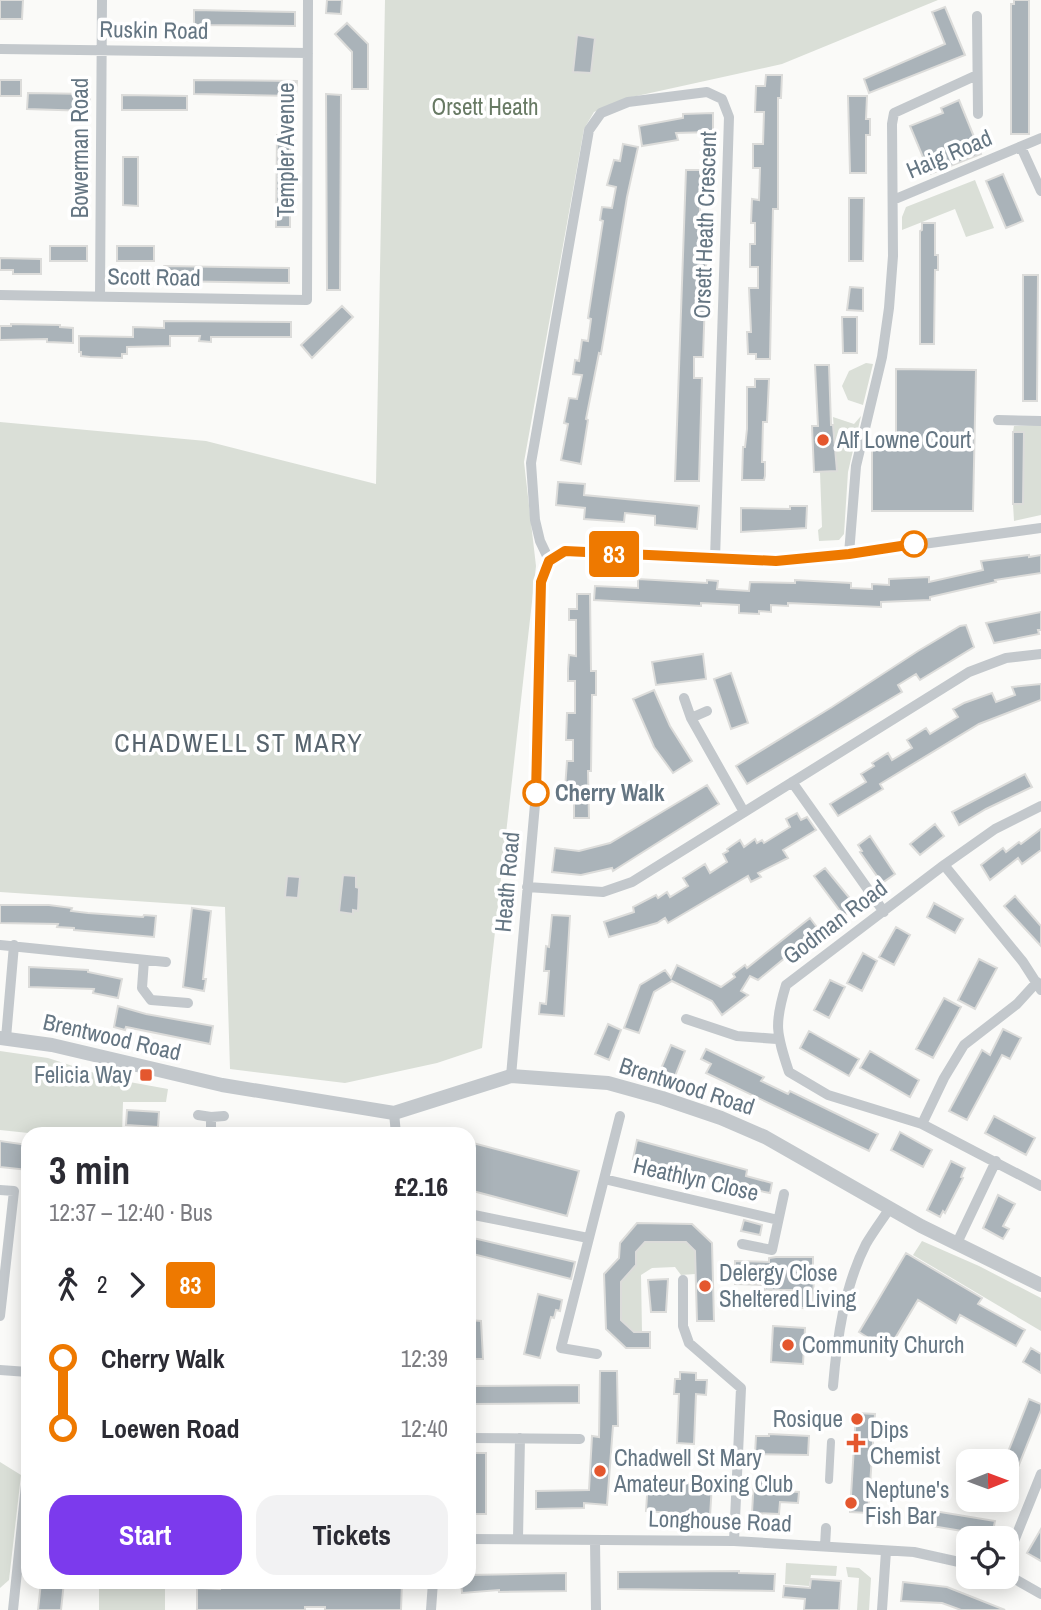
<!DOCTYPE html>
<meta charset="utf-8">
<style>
:root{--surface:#fff;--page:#f2f2f3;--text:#2b2b33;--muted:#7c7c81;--accent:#7c3aed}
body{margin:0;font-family:"Archivo Narrow",sans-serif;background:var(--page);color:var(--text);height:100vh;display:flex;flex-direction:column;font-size:26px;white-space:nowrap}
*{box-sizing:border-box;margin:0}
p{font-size:23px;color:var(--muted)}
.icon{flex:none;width:38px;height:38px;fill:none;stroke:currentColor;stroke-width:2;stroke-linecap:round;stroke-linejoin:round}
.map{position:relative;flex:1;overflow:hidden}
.sheet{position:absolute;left:21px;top:1127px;width:455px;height:462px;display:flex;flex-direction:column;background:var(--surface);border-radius:21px;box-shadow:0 4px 18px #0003}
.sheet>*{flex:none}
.badge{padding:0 14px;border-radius:5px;font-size:24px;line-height:46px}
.needle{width:46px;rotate:89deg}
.buttons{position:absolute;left:956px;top:1449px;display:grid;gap:14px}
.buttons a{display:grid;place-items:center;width:63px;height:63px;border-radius:14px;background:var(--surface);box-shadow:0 4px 18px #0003;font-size:35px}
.map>.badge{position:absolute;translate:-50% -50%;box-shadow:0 0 0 4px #fff}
.legs{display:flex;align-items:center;gap:10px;height:77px;padding:0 28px;font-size:23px}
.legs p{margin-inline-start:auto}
.head{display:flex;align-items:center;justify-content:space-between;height:119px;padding:0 28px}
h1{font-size:38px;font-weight:700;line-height:52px}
.primary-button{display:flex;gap:14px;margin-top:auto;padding:14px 28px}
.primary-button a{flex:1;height:80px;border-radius:21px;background:var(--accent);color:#fff;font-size:28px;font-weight:700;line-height:80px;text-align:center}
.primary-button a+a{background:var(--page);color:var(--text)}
ul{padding:0 28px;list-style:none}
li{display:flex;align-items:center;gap:24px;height:70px;font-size:26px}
li i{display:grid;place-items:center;width:10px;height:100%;margin:0 9px;background:currentColor}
li i::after{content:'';width:18px;height:18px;margin:-9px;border:5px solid;border-radius:50%;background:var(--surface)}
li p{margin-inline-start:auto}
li:first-child i{background:linear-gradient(#0000 50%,currentColor 0)}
li:last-child i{background:linear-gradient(currentColor 50%,#0000 0)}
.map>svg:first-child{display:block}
.green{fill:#dadfd7}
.building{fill:#aab3b9;stroke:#dcdcda;stroke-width:2}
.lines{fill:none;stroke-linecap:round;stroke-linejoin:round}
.pedestrian{stroke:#c3c8cc;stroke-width:8}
.minor{stroke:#c3c8cc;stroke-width:10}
.tertiary{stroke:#c3c8cc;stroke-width:14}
.line-1-casing{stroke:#fff;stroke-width:16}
.line-1{stroke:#ee7900;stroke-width:10}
.poi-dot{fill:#e4572e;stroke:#fff;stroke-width:2.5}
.stop-1-dot{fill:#fff;stroke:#ee7900;stroke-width:3.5}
.labels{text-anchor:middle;stroke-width:7;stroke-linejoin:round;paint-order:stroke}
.street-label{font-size:23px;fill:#657683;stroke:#fff}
.park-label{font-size:23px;fill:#687a64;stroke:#fff}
.poi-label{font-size:23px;fill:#657683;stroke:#fff;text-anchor:start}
.stop-label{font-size:23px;font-weight:bold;fill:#657683;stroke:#fff;text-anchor:start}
.quarter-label{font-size:26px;letter-spacing:2px;fill:#57646e;stroke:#fff}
</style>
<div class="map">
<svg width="1041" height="1610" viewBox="0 0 1041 1610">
<rect width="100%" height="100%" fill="#fafaf8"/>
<path class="green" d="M385,0H938L782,64L632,97L594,112L584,129L524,462L536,566L482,1048L437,1063L345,1083L230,1069L225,907L0,892V422L206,441L376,484Z
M975,180L994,228L966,237L955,209L902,230V217L906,207Z
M866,363L873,364L863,405L848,400L842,386L849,371Z
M861,416L848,472L844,534L839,540L819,541L818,530L822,527L820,472L837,471L833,417L854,424Z
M1037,425L1041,426V515L1014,521L1013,504H1023L1024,432H1013L1014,426Z
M0,1051L48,1058L113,1079L168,1089L166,1102H123L122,1134H38L0,1130Z
M922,1241L979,1266L1041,1298V1331L913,1255Z
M645,1242H686L695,1251V1274L681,1275L675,1267L652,1268L641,1275L642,1332H634L621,1320V1282L636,1265V1252Z
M0,1462L21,1475L9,1580L0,1588Z
M786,1563L837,1566L836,1576L811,1575L809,1586L785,1584Z
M846,1567L859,1568L871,1578L869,1610H857L859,1578L848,1577Z
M99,1582H165V1610H99Z"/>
<path class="building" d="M0,0H23L22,19H0Z
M327,0H342L341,14L326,13Z
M1014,0H1029V134H1011V4H1014Z
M945,7L965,55L869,93L864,79L945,44L932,12Z
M194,10L295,12V26L194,25Z
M347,23L368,44V89H352V52L335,34Z
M577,35L595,38L591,73L573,72Z
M766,75H782L781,98H778V209H773L770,359H756V354H748L747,332H751L749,288H758V267H750V244H755V223H751L752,199L759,200L760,168H753V144H763L764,112H755L756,86H765Z
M0,80H21V96H0Z
M194,80L297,81L296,96L194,94Z
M28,93L90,94L89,111L27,109Z
M326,94L341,95L340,290H327Z
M122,95L187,96V110H122Z
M848,96H867L866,119H870V135H866V173H850Z
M959,100L981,154L930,174L910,126L943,113L941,108Z
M713,113V132L676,133L678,140L642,146L639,126L683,118V114Z
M277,135H290V227H276Z
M623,144L638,147L627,197L601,354L599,353L586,419L588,420L581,464L561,460L568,424L564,423L569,398L577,399L582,375L573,374L575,360L579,361L582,340L588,341L591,319L588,318L603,221L600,220L602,207L612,208L616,187L607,185L614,160L620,161Z
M123,157H138V206L123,205Z
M686,170H701L700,211H708L703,357H694V378H702L699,481H675Z
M1003,174L1023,221L1006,228L986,181Z
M849,198H864L863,261H849Z
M922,223H935V255H938V270H935L934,344H920V231L922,230Z
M50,246H87V261H50Z
M117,246H154V261H117Z
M0,258L41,259V274H13V270H0Z
M164,266L289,268V283L164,281Z
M1023,275H1038L1037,401H1023Z
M850,287L863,288V311L847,310Z
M342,306L353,317L312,358L301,345Z
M842,317H857V353H843Z
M164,321L291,322V337H211V342L199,341L200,336H170V346L127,347V354H122V358L90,357L81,356V352H79V336L133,337V327L164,328Z
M11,324L60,325V327L73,328V343L47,342V339L0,340V326H11Z
M815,365H829L831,425H833L837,471L814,472L812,426H818Z
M896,369L976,370L973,511H872V449L896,448Z
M755,379H769L767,422H763L762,462H765V476L764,480H742L743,447H745L747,429V387H755Z
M1013,432H1024L1023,504H1013Z
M558,482L585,484L584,495L699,506L697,529L655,525V516L625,513L624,522L584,519L585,508L556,505Z
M790,506H807L806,528L741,532V508L790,509Z
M1029,555V557L1041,555V573L995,580L996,582L930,597V600L881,602V607L788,603V606L771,605V612L759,611V614L739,613V605L701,603V606L594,600L595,586L638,588V579L707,583V580L718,581L717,589L749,591L750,582L795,583V580L851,583V588L872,589V584L889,585V579L929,577V582L983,570L981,561Z
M577,594H590L591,671H596V695H592L591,771H588L589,818H574V789H565L567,761H573V740H566L567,713H575V681H568V669L569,655L576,656V620H569V609H577Z
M1041,612V630H1038L1039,634L994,643L986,623Z
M966,625L974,647L920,680L916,674L898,685L902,692L747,784L736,766L832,707L918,651L960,626Z
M703,654L706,679L656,685L652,662Z
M731,673L748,723L731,729L714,679Z
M1041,684V700L979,724L880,784L883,789L838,816L830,804L866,782L861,774L874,766L872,763L888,753L892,760L912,748L907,740L926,728L930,734L958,717L953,709L964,703L992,693L996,702L1015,695L1012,687Z
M654,690L670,726L692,761L673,773L654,747L633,699Z
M1025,774L1032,787L986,809L959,825L952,812Z
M707,785L719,804L613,871L612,868L581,875L552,872L555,848L579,851L610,843Z
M797,813L801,820L807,817L816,830L783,850L788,858L758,873L761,877L751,882L748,876L668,923L665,918L657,923L609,937L604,922L634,912L633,907L656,895L658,898L667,892L670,897L688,886L683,878L705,864L710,873L727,862L723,854L728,851L727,849L740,840L744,847L755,839L757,843L762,840L764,843L790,827L786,819Z
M935,824L944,836L920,855L910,844Z
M1041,829V850L1022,864L1018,858L990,880L981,865L1003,848L1006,852L1019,842L1021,844Z
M870,836L895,874L882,883L860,852L862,851L858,845Z
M825,868L852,901L850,903L854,908L844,916L814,876Z
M343,875L356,876V887L359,888L358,911L353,910V914L339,912Z
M287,876L300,877L298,898L285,897Z
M1015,896L1041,926V946L1004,906Z
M934,903L963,919L955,933L927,917Z
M0,905H49L72,908L71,911L88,913L143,917L144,915L156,916L154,937L74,930V928L57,927L58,924L0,923Z
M192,908L211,911L203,979H206L204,991L183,987Z
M552,915L570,916L564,1016L539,1014L540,1003L546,1004L549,971H544L546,946L549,947Z
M810,918L819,930L758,980L750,976L741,991L748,995L722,1015L712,1001L672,981L654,992L639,1033L624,1028L640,985L665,970L671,978L677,965L721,987L735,977L733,974L745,965L747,968Z
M896,927L910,935L894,965L879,957Z
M863,953L877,961L862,991L847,983Z
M979,959L997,968L975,1009L958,1000Z
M29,967L88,970V972L122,979L118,998L93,993L94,989L29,987Z
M830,980L845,987L829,1018L814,1010Z
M944,998L961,1007L933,1058L916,1049Z
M118,1006L146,1014L213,1026L210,1044L126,1027L125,1030L114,1027Z
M608,1024L621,1030L609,1060L595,1054Z
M1003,1029L1021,1038L1010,1059L1002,1055L967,1120L949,1111L982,1050L990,1055Z
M809,1031L859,1059L849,1076L800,1048Z
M671,1045L685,1051L673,1081L658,1076Z
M706,1049L764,1077L761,1081L788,1094L790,1091L878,1134L869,1151L706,1073L711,1064L701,1059Z
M870,1051L919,1080L910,1097L860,1068Z
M127,1110L159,1112L158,1127L126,1125Z
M994,1116L1035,1138L1026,1155L985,1133Z
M900,1132L932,1150L923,1167L891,1150Z
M637,1140L747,1170L746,1176L772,1183L770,1193L719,1183L720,1181L633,1159Z
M0,1141L28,1145V1170L0,1167Z
M469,1142L579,1171L567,1216L469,1190Z
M951,1161L965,1168L961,1177L963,1178L945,1213L943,1211L940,1217L927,1210Z
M998,1195L1015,1204L1003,1226L1009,1229L1003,1239L983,1228Z
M744,1220L762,1225L760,1235L741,1231Z
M637,1223L692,1224L712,1243L714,1321H697L695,1251L686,1242H645L636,1252V1265L621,1282V1320L634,1332H650V1348H626L606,1329L604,1274L619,1258L620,1243Z
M469,1237L575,1262L571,1279L469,1253Z
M906,1253L982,1298L978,1304L1025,1330L1016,1346L960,1315L956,1323L918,1300L888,1350L859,1332Z
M776,1257H813V1266H815L812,1308H798L799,1300H795V1290H765V1285L735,1284V1261L769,1262V1258Z
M668,1279L666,1312H651L648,1280Z
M538,1294L562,1300L560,1311L556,1310L554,1318L551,1317L540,1358L524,1354Z
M469,1320L481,1321L483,1359H469Z
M773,1326L805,1328L803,1364L771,1362Z
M1031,1348L1041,1354V1373L1023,1362Z
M600,1371H617L618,1426H613L607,1505L584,1503V1508L536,1509V1491L589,1490L592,1436L599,1437Z
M680,1372L696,1373V1380H707L706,1395L696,1394L694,1444L677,1443L679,1394H674L675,1379H680Z
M579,1385V1403L473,1404V1386Z
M1029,1399L1041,1404V1410L1006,1497V1457Z
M856,1413L875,1414L868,1513L850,1512Z
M769,1434L809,1436L808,1455L755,1454L756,1436H769Z
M469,1453H486V1514H469Z
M754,1478L781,1479L780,1491L799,1492L798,1503L780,1502L779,1514L752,1513Z
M648,1481L712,1484L710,1516L646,1511Z
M928,1510L995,1521L992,1536L926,1525Z
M1041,1529V1561L1027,1553Z
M739,1571V1573L775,1574L774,1591L618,1589V1572Z
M566,1573V1591L499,1592V1590L462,1593L461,1582H469V1575Z
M811,1579L841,1581L839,1610H804L805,1599L783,1597L784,1586L810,1588Z
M41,1582H64L61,1610H38Z
M221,1582H402L401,1610H325V1607H305V1610H197V1588L220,1589Z
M903,1582L947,1587L1005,1610H961L942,1603L901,1601Z"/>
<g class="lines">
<path class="pedestrian" d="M829,1480L831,1442"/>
<path class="minor" d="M977,16L978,114
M0,49L308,53
M1021,147L1041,191
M893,200L1041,138
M0,295L307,300L308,0
M100,297L102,0
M998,420L1041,421
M849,554L856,466L882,357L889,308L893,256L892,124L894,113L977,75
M549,560L540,541L535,520L531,463L589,130L601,113L628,102L707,92L722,99L729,117L715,559
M684,698L691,718L744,812
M691,718L707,711
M792,782L884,912
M1041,806L995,829L944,865L786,985C774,1024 776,1033 789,1072L828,1095L922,1124L1041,1186
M944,865L1023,962L1041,990
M527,887L603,892L632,882L969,672L1006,658L1041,654
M0,945L166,962
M144,960L142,988L151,1000L188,1003
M686,1019L737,1036L777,1039
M6,1038L14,945
M511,1076L536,793L541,582L549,560L565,551L776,561L849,554L1041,528
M394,1113L396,1134
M198,1115L211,1117L224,1116
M922,1124L944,1078L964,1045L1017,1004L1037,982
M211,1134V1117
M604,1179L620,1116
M0,1190L14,1191L0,1316
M469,1214L588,1238
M742,1244L772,1250L784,1194
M956,1245L996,1161
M683,1280V1326L689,1343L741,1388L734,1541
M597,1354L561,1348L604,1179L778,1220
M0,1370L28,1372
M833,1386C837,1339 844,1287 866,1244C873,1232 882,1220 890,1208
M469,1438L580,1439
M518,1538L520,1438
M469,1539L734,1541L914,1552L968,1564
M595,1541L596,1610
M825,1546L826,1528
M1006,1561L1041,1474
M1006,1574L1041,1594
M13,1610L28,1466
M431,1610L433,1582
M882,1610L886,1551"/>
<path class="tertiary" d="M0,1038L52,1045L222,1085L394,1113L511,1076L608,1083L662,1098L721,1118L765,1137L921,1226L1041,1285"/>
</g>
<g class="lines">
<g class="line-1-casing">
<path id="line-1" d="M536,793L541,582L549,561L565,551L776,561L849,554L914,544"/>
</g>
<use href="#line-1" class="line-1"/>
</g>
<g class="poi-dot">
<circle cx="823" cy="440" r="7"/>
<rect x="139" y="1068" width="14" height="14" rx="3.5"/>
<circle cx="705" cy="1286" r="7"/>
<circle cx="788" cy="1345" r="7"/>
<circle cx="857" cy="1419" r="7"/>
<path d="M852.5 1432.5h7v7h7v7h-7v7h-7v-7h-7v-7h7z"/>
<circle cx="600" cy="1471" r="7"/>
<circle cx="851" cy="1503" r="7"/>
</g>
<g class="stop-1-dot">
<circle cx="914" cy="544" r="12"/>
<circle cx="536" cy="793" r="12"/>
</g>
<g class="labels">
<g class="street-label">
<text transform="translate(154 30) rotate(1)" y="8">Ruskin Road</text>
<text transform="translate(80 148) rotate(-90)" y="8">Bowerman Road</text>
<text transform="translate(286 150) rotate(-90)" y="8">Templer Avenue</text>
<text transform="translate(949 154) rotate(-23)" y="8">Haig Road</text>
<text transform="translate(705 225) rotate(-88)" y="8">Orsett Heath Crescent</text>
<text transform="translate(154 277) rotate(1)" y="8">Scott Road</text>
<text transform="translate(507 882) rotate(-85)" y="8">Heath Road</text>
<text transform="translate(835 922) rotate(-37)" y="8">Godman Road</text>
<text transform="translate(112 1037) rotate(13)" y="8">Brentwood Road</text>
<text transform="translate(687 1086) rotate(18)" y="8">Brentwood Road</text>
<text transform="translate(696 1179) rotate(13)" y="8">Heathlyn Close</text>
<text transform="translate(720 1521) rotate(2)" y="8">Longhouse Road</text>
</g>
<g class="park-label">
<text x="485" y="115">Orsett Heath</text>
</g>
<g class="poi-label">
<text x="837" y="448">Alf Lowne Court</text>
<text x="132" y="1083" text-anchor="end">Felicia Way</text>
<text x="719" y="1281">Delergy Close<tspan x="719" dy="26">Sheltered Living</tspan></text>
<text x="802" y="1353">Community Church</text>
<text x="843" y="1427" text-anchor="end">Rosique</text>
<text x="870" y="1438">Dips<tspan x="870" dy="26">Chemist</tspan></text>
<text x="614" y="1466">Chadwell St Mary<tspan x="614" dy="26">Amateur Boxing Club</tspan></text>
<text x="865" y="1498">Neptune's<tspan x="865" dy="26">Fish Bar</tspan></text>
</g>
<g class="stop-label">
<text x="555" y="801">Cherry Walk</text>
</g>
<g class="quarter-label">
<text x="239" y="752">CHADWELL ST MARY</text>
</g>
</g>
</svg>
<div class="buttons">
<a><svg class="needle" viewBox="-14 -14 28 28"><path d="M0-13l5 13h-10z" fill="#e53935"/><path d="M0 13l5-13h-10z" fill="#7c7c81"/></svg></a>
<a><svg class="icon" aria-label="locate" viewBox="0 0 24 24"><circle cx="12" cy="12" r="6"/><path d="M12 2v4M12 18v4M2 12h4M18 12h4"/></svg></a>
</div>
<b class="badge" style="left:614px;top:554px;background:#ee7900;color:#fff">83</b>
<section class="sheet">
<div class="head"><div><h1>3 min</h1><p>12:37 – 12:40 · Bus</p></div><b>£2.16</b></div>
<div class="legs"><svg class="icon" aria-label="walk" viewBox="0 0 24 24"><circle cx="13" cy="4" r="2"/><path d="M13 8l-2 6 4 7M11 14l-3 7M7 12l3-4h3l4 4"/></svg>2<svg class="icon" aria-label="forward" viewBox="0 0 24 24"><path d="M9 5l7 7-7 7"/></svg><b class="badge" style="background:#ee7900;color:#fff">83</b></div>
<ul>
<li><i style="color:#ee7900"></i><b>Cherry Walk</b><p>12:39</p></li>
<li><i style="color:#ee7900"></i><b>Loewen Road</b><p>12:40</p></li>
</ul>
<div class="primary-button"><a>Start</a><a>Tickets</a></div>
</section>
</div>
